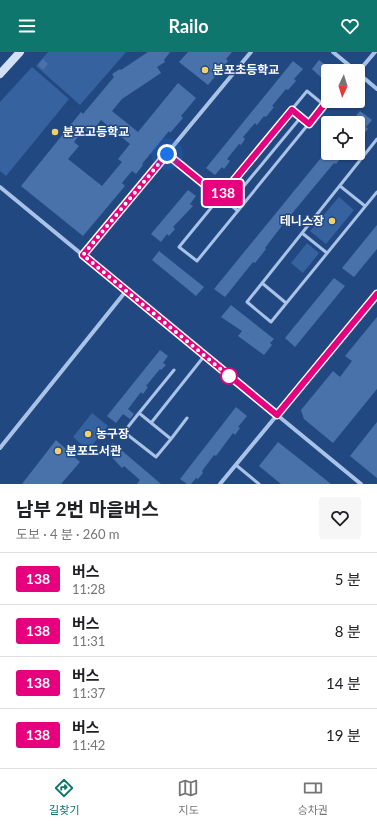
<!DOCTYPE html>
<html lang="ko">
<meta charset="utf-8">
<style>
:root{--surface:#fff;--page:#f6f6f6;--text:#202124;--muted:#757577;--line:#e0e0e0;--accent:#0f766e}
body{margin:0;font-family:Lato,"Noto Sans KR",sans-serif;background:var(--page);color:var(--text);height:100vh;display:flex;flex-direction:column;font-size:15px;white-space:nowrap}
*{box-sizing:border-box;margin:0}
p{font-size:13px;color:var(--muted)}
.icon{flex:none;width:22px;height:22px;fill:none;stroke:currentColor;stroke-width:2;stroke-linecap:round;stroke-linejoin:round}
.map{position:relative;height:432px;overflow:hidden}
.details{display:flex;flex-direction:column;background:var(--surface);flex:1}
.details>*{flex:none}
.badge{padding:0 8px;border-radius:3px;font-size:14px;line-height:26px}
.needle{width:26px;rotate:184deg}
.buttons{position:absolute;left:321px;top:12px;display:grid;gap:8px}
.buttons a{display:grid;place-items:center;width:44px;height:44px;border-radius:4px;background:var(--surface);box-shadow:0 1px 3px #0004;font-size:20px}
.you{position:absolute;width:20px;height:20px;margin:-10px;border:3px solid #fff;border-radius:50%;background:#1a73e8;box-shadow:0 0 0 6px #1a73e833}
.map>.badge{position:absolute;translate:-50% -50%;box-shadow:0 0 0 2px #fff}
.round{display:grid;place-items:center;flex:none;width:42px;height:42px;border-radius:4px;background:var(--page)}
.overview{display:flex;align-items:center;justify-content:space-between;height:68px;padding:0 16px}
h1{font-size:19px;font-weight:700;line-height:30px}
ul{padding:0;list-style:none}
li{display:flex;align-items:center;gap:12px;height:52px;padding:0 16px;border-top:1px solid var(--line)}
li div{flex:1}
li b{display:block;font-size:15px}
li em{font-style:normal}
li .badge{min-width:44px;font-weight:700;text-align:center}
header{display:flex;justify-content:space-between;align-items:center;height:52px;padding:0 16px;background:var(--accent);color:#fff;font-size:18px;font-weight:700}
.menu{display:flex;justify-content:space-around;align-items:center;height:56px;border-top:1px solid var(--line);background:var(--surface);font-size:11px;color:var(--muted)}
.menu a{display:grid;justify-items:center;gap:2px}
.menu .selected{color:var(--accent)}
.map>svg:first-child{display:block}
.green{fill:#36629f}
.building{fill:#4a72aa;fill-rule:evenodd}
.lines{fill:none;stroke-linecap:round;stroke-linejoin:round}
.lane{stroke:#a8c3e7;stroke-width:3}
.street{stroke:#a8c3e7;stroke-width:4}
.secondary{stroke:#d2e1f6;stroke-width:8}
.line-casing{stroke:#fff;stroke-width:9}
.line{stroke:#e6007e;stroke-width:6}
.walk{stroke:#fff;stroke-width:4;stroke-dasharray:0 7.2}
.poi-dot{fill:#f4d06a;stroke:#224881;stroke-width:1.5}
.stop-dot{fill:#fff;stroke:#e6007e;stroke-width:2}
.labels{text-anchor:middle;stroke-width:3;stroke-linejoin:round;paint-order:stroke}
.poi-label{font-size:12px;font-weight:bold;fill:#fff;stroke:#224881;text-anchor:start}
</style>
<header><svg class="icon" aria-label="menu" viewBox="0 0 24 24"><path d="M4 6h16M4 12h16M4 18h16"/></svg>Railo<svg class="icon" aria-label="heart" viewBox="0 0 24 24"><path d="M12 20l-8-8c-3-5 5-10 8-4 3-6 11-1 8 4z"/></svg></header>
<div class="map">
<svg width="377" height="432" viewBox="0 0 377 432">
<rect width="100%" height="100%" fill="#224881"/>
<path class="green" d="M48,0H126L80,53L36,14Z
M32,15L69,47L6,124L0,119V50Z
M339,145L354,158L326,192L310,179Z
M307,191L319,201L303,221L291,211Z
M92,361L108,374L88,398L73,385Z"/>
<path class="building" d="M148,0H170L164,8L165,10L157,15L161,21L122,47L112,59L138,80L178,31L196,46L181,64L183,66L170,81L169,79L142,112L143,113L136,122L132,119L126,126L122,131L125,134L83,184L21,134L81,60L83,62L114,25L112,22L120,17L121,18ZM101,68L130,92L118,107L122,110L102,134L68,107L79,94L74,90L84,77L90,82Z
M188,0H232L226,7L228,9L208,33L179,10Z
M43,7L48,12L43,18L38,13Z
M319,8L328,15V32L312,17Z
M293,9L303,17L294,27L296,29L288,38L286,37L272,54L274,55L266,65L264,64L257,73L255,71L243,85L245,87L241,93L239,92L227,107L230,109L224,117L222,115L215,123L206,116Z
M360,59L372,68L366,75L368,77L358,88V71H350Z
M325,101H345L336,112L334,111L284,171L265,196L266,197L255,211L253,210L225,245L214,237Z
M188,138L196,144L190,152L193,154L173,175L175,177L169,184L167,182L161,190L151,182Z
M377,173V197L354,225L342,216Z
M159,199L204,235L196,244L152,208Z
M334,226L345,234L295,295L285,286Z
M231,253L274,287L270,291L272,293L264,303L238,284L242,279L221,265Z
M377,265V337L333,391L304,367L301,358L333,319L340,325L352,309L345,304Z
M160,298L168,304L163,311L166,313L161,318L160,317L146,334L148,335L143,342L141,340L128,357L134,362L130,367L123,362L116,371L107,364Z
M236,355L247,364L238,375L240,376L235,383L233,381L216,404L214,403L202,419L203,421L198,427L196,426L191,432H187L180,427Z
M377,370V426L350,404Z
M56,388L80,410L61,432H22Z
M278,390L321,424L331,432H281L259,414Z
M113,391L127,403L161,432H137L140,428L124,414L122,416L106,399Z"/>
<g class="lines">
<path class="lane" d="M307,39L324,53L197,209L179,195Z
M292,58L309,72
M377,87L247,250L271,270L377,140
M167,101L238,159
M340,134L365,154
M229,152L301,65
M302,181L327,201
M262,231L286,251
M174,318L139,361L171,387L187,366
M139,361L124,380L156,405L171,387
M151,371L205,303
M236,413L259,432"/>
<path class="street" d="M333,0L356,19
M358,20L375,0
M358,21L377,37
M0,135L361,432
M83,203L251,0
M0,396L126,239
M220,432L377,242"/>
<path class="secondary" d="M0,22L20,0"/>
</g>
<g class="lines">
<g class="line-casing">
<path id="line" d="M324,53L309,72L292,58L220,145L167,102L83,203L277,363L377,242"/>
</g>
<use href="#line" class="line"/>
<path class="walk" d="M167,102L83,203L229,324"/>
</g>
<g class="poi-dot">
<circle cx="205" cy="18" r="4"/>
<circle cx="55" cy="80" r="4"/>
<circle cx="332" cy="169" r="4"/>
<circle cx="88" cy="382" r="4"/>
<circle cx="58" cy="399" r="4"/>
</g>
<circle class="stop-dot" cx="229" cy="324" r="8"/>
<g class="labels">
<g class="poi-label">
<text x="213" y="22">분포초등학교</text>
<text x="63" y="84">분포고등학교</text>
<text x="324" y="173" text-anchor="end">테니스장</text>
<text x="96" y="386">농구장</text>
<text x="66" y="403">분포도서관</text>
</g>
</g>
</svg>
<div class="buttons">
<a><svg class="needle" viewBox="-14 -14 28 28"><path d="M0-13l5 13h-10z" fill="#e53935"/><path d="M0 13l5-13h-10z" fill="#757577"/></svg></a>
<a><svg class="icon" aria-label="locate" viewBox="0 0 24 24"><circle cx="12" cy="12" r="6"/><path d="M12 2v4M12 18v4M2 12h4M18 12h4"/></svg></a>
</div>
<div class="you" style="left:167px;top:102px"></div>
<b class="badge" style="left:223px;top:141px;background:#e6007e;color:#fff">138</b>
</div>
<section class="details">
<div class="overview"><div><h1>남부 2번 마을버스</h1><p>도보 · 4 분 · 260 m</p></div><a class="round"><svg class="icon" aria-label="heart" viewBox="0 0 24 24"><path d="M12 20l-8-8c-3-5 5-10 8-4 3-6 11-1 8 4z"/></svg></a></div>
<ul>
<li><span class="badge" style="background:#e6007e;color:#fff">138</span><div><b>버스</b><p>11:28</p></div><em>5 분</em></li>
<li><span class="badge" style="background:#e6007e;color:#fff">138</span><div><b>버스</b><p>11:31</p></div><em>8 분</em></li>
<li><span class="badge" style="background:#e6007e;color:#fff">138</span><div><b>버스</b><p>11:37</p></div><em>14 분</em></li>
<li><span class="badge" style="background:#e6007e;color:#fff">138</span><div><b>버스</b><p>11:42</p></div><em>19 분</em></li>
</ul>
</section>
<nav class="menu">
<a class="selected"><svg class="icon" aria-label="directions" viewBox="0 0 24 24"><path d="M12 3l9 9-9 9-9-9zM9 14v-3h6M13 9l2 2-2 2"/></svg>길찾기</a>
<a><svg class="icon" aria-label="map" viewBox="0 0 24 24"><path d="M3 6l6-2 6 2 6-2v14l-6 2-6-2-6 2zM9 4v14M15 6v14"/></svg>지도</a>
<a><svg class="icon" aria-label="tickets" viewBox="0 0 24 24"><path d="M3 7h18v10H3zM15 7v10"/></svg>승차권</a>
</nav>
